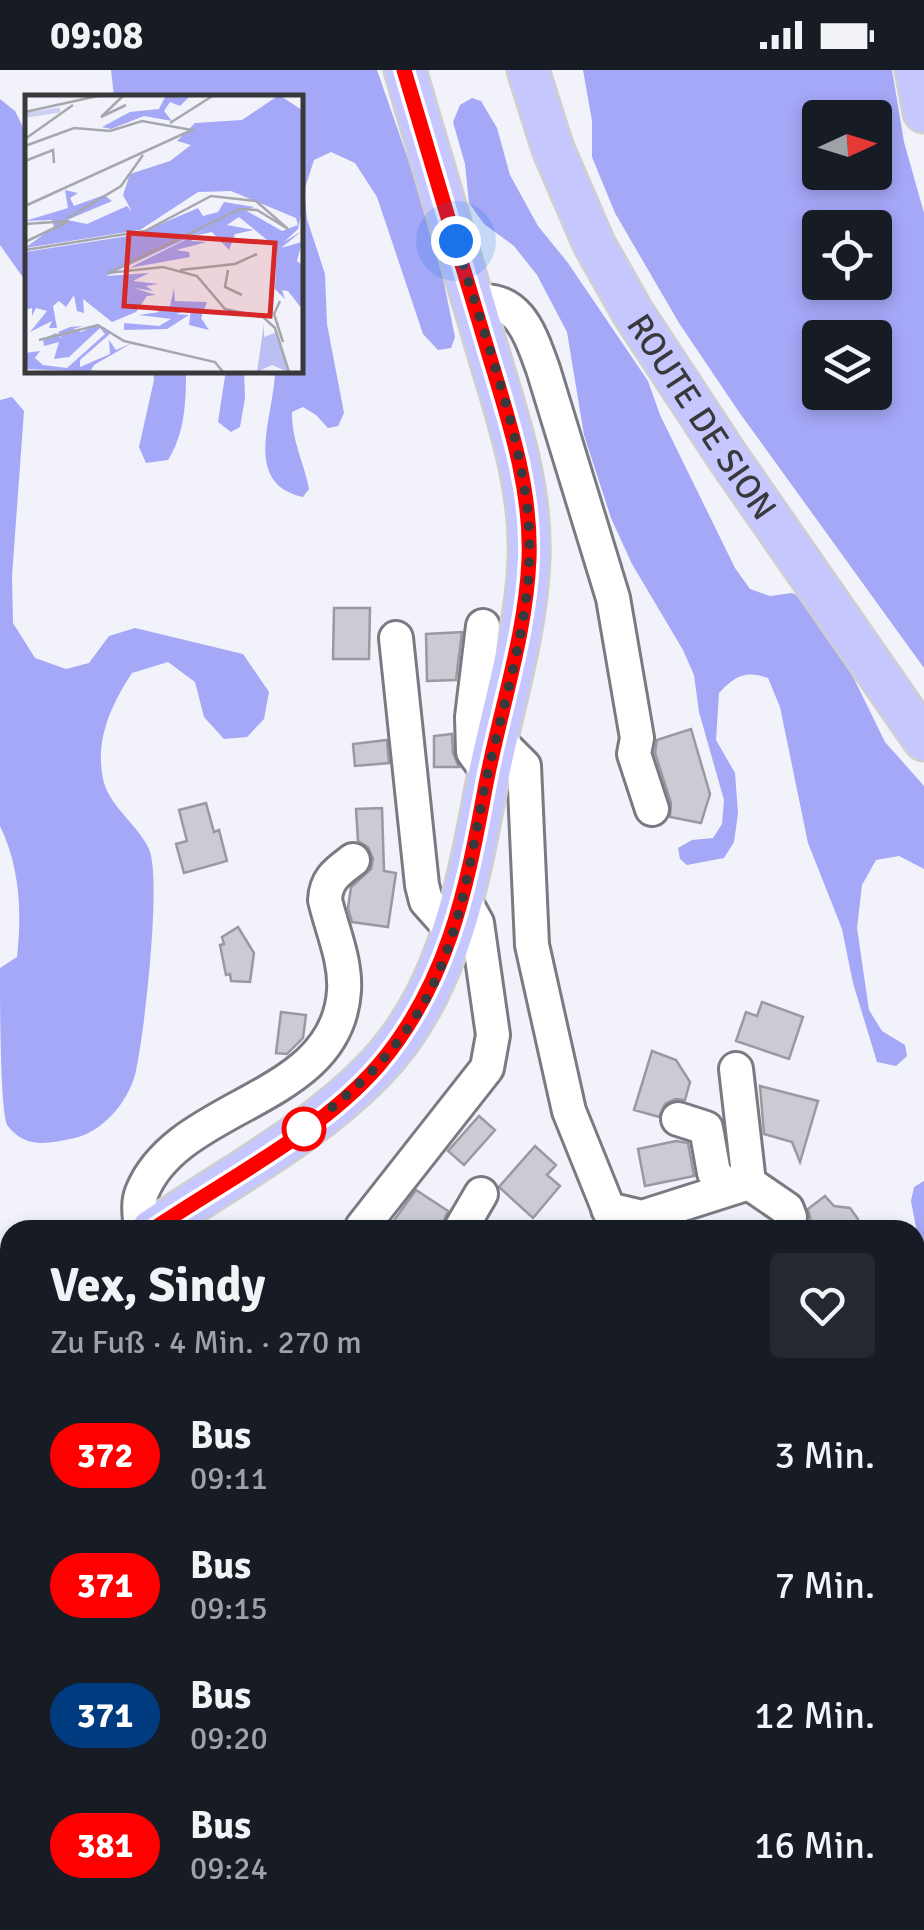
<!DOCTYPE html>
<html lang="de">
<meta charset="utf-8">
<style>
:root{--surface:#171b24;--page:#242831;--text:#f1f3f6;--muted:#9ea1a6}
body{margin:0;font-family:Signika,sans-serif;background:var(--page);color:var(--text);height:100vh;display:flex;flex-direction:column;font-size:38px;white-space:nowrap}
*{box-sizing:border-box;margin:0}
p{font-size:32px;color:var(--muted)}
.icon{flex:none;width:55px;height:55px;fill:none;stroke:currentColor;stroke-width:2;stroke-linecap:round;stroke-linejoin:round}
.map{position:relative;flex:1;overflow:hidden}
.side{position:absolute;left:0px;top:1150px;width:925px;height:710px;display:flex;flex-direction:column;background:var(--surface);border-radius:30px 30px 0 0;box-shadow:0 5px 15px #0003}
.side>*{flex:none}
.badge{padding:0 20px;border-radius:32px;font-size:35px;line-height:65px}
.needle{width:65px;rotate:86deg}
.tools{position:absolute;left:802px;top:30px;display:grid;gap:20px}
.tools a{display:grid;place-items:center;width:90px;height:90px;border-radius:10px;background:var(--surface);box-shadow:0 5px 15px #0003;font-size:50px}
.you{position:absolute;width:50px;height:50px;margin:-25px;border:8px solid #fff;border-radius:50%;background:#1a73e8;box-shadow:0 0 0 15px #1a73e833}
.map>.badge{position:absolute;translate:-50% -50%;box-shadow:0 0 0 5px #fff}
.round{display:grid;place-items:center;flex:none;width:105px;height:105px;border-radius:10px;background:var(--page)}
.headline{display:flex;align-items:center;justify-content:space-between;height:170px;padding:0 50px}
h1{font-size:48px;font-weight:800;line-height:75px}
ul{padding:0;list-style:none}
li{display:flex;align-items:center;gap:30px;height:130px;padding:0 50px}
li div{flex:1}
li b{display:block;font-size:38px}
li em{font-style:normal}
li .badge{min-width:110px;font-weight:700;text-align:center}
.status{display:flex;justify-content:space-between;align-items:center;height:70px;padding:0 50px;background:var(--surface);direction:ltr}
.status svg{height:28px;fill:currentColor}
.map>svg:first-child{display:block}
.forest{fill:#a5a7f7;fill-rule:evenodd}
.building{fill:#cacbd3;stroke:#9999a1;stroke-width:2.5}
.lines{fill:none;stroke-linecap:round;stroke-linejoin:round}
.minor-casing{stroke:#7a7a82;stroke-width:38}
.major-casing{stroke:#cfcfd0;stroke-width:45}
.minor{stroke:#fff;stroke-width:32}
.major{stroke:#c6c7fe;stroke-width:40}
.line-casing{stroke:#fff;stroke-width:22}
.line{stroke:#f00;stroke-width:15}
.walk{stroke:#39393c;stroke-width:10;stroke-dasharray:0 18}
.stop-dot{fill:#fff;stroke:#f00;stroke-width:5}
.labels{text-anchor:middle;stroke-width:8;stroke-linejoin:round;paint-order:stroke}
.street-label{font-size:35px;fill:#39393c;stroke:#f1f2fa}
.inset-river{fill:none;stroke:#ced0f1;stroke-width:5}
.inset-road{fill:none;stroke:#a7a8ae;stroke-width:2.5}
.view{fill:#d62828;fill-opacity:0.15;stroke:#d62828;stroke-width:5}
.inset-edge{fill:none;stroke:#39393c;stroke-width:5}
</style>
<div class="status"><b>09:08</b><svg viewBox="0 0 49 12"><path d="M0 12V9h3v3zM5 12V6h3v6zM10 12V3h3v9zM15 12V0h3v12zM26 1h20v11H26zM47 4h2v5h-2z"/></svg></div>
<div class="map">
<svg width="924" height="1860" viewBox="0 0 924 1860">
<rect width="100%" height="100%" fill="#f1f2fa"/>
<path class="forest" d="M111,0H377L434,164L455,267L451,278L438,280L423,264L377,127L355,93L331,82L314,90L304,121L307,149L325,204L327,254L344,343L338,356L328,358L316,345L303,337L292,342C291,369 304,392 309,419L303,427C240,413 275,345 275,300H300V28L114,27Z
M583,0H892L904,72L924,143V598L739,342L679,253L615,143L592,87V51ZM820,48H875V102H820ZM820,158H875V212H820ZM820,268H875V322H820Z
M472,28L481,31L497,58L510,105L538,156L568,193L648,311L660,345L735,498L750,519L770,526L792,523L812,534L832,564L885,672L924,716V799L899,786L876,790L862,815L857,858L869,940L882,961L905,975L907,986L896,996L877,992L853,913L842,859L808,773L780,637L768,608C745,600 735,606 719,623L716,670L735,703L738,743L734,772L724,788L687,795L680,789L678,778L692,770L713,768L722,754L724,730L699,642L694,605L683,580L632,494L611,448L584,365L567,262L537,205L514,176L484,154L469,133L465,94L453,52L460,35Z
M0,29L15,41L27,65V213L0,175Z
M153,300H186C186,332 185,363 168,390L146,393L139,377L154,310Z
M226,300H244L245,328L240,357L231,362L218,352Z
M12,327L24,341L12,506L13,553L35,588L66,599L89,593L109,566L135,558L243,584L269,622L264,649L247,667L224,669L204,647L195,612L168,592L132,603C111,635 95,670 103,709C108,735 138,755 149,779C162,809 144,969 135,1005C127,1033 103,1061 75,1068C47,1074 25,1079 7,1055C0,1038 0,926 0,898L17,887C22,843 20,797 0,756V330Z
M924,1111V1267L915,1260V1196L921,1183L911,1131L914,1117Z
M0,1792H10V1850H49L46,1860H0Z
M498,1850L589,1853L624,1860H463Z"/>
<path class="building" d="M334,538H370L369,589H333Z
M462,562L456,610L427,611L426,564Z
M691,659L710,724L701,753L670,747L671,733L655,683L657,670Z
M452,664L453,683L459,697H434V666Z
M387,670L389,693L355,696L353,674Z
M206,733L214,762L219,760L227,791L184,803L176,774L187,771L179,740Z
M382,738L384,801L396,803L388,857L352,852L348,838L351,817L371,799L373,789L368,777L358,771L356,739Z
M238,857L254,883L250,912L231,911L230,904L226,905L220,875L224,874L222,867Z
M762,932L803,947L789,989L736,971L746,942L757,946Z
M281,942L306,945L303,968L287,984L276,983Z
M652,981L676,990L690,1012L685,1030L675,1029L665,1034L659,1047L634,1040Z
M760,1016L818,1031L800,1092L792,1072L764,1064Z
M479,1046L495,1060L464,1095L448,1081Z
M676,1071L688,1073L694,1106L645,1116L638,1079Z
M535,1076L556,1095L547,1105L560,1116L533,1148L499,1117Z
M416,1120L448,1141L440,1160H387Z
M825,1126L834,1136L850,1138L858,1149L857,1160H813L808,1139Z"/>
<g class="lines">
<g class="minor-casing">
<path id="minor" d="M474,232C519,225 530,264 543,299L613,528L637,668L634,684L652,739
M483,556L472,647L473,682L488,702
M396,568L422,815L426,831L452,860
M497,669L524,696L532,875L569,1041L617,1160
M678,1049L706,1058L714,1103L729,1119
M749,1113L787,1139L790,1147
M608,1139L642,1147L749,1113L736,999
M362,1157L487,998L493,965L477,853L462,826
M141,1160C140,1147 137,1134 142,1122C179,1031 337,1033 344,921C346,890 332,860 325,830C326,809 337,802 353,790
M460,1160L481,1124"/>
</g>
<g class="major-casing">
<g id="major">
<path id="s1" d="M528,0L553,79L594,174L633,243L727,386L924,670"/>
<path d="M916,0L924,42"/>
<path d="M152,1160C226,1109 309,1066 372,1002C443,931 465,829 483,734C497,653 526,571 529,489C532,413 505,340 484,268C458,178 431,89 405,0"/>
<path d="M0,1388L10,1358"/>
</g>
</g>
<use href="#minor" class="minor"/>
<use href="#major" class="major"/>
</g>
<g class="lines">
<g class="line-casing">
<path id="line" d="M152,1160C224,1111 321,1062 378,996C447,915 466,822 485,719C499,643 526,566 529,489C532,413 505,340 484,268C458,178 431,89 404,0"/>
</g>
<use href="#line" class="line"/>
<path class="walk" d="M304,1059C349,1026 390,989 419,941C462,870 471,781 488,702C506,623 534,538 529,457C523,367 482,259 456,171"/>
</g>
<circle class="stop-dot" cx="304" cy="1059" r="20"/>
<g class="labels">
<g class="street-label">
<text dy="12" stroke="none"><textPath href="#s1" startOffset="390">ROUTE DE SION</textPath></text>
</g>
</g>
<g transform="translate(25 25)">
<rect width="278" height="278" fill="#f1f2fa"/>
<path d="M239,228V242L252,237L263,277L247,270L232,277Z" fill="#bcbff3"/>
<path d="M141,0H166L155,11L145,7L139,16L147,26L119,21L86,34L77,32L105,17L134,14ZM254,0L277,15V115L273,134L259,147L277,136L256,153L277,147L272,166L277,170V214L263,196L257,195L260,204L250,194L252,153L214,122L202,130L229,135L210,139L204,155L187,137L173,140L166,146L182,147L151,155L164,157L165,162L104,173L220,115L257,136L273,130L271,123L206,96L173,97L115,135L0,153L29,132L27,125L0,126L43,113L40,95L53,98L45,103L49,111L79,100L87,106L42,125L62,129L102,111L107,117L98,100L105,79L145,66L166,50L152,46L170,28L217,25ZM199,107L229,112L81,181L124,178L108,186L134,189L121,191L128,196L109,193L131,200L122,201L111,217L87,227L58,204L59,218L52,216L49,200L41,212L34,206L28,211L32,233H24L27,226L5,237L22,216L11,213L7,221V213L0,215V157L110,140L173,113L178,121L193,117ZM149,193L150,206L182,207L176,223L184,235L164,230L166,214L151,219L164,220L142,234L99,235V228L134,231L146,224L114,220L134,217L126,211H145ZM71,230L87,237L55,265V272L85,259L84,245L91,255L107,248L69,270L66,275L74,277L0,274V258L15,256L10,263L18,270L42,273L80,239L75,233L44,262L29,264L34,247L19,251L18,244L31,238L37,244L33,237L45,232L58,231L48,234L56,237Z" fill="#a5a7f7"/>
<path class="inset-river" d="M2,20L35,15"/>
<path class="inset-road" d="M99,0L76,22L101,10M0,17L77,0M145,28L189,0M0,44L48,10M0,51L49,33L85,36L117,26L167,35L0,111M0,66L28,55L29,68M43,123L96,91L118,60M0,129L44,126L0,147M0,155L120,136L186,101L231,106L263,134L232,115L215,114L83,178L138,172L172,181L200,214L238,222L250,233L264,277M155,175L210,169L232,159M203,175L200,192L217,200M255,206L249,219L258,247M14,245L73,230L99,246L190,267L198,277"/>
<path class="view" d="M104,138L250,148L245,221L99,211Z"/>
<rect width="278" height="278" class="inset-edge"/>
</g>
</svg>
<div class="tools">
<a><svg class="needle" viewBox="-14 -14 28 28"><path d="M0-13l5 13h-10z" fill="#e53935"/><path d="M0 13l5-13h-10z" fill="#9ea1a6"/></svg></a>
<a><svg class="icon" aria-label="locate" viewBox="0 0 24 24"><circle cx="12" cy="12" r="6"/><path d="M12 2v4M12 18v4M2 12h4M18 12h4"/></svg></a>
<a><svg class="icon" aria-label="layers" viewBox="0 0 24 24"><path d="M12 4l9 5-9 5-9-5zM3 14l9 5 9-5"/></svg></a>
</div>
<div class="you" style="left:456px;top:171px"></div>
<section class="side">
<div class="headline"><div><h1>Vex, Sindy</h1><p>Zu Fuß · 4 Min. · 270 m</p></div><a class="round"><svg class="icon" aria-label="heart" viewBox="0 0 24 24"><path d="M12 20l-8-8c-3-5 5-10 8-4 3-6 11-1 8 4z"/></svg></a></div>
<ul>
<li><span class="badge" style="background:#f00;color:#fff">372</span><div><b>Bus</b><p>09:11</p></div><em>3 Min.</em></li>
<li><span class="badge" style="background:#f00;color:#fff">371</span><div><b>Bus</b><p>09:15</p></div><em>7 Min.</em></li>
<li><span class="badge" style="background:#003b80;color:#fff">371</span><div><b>Bus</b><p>09:20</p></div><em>12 Min.</em></li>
<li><span class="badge" style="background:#f00;color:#fff">381</span><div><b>Bus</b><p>09:24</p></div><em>16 Min.</em></li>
</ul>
</section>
</div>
